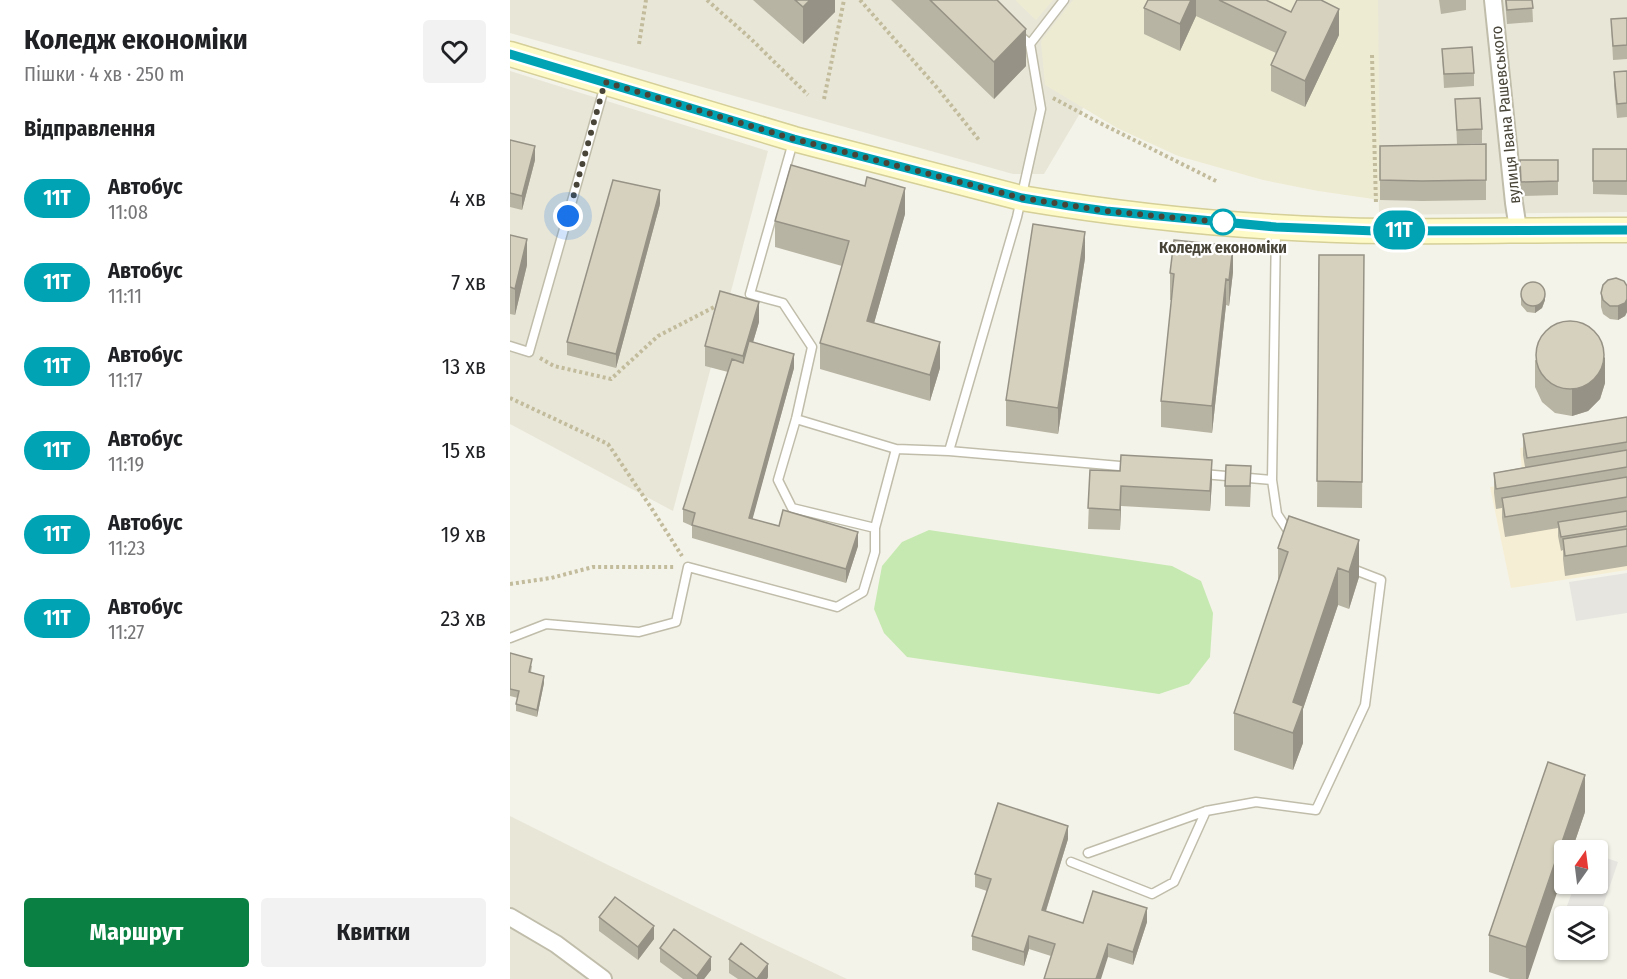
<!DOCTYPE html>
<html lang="uk">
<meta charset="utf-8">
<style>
:root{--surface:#fff;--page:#f2f2f2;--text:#202124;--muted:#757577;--accent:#0b8043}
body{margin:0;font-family:"Fira Sans Condensed",sans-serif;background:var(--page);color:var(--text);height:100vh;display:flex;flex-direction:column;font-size:22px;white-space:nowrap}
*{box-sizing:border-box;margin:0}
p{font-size:20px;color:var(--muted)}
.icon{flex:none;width:33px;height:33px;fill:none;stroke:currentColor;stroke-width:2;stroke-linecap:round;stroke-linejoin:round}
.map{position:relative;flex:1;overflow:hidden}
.panel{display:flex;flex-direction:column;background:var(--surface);width:510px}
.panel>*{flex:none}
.badge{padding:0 12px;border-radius:20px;font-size:21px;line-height:39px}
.needle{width:39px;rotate:14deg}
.tools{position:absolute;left:1044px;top:840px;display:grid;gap:12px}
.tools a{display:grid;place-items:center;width:54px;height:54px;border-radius:6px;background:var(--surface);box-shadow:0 2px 4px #0004;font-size:30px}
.you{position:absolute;width:30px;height:30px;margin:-15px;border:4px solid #fff;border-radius:50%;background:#1a73e8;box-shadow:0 0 0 9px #1a73e833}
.map>.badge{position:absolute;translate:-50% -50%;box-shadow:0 0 0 3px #fff}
h2{padding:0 24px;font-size:22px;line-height:54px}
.round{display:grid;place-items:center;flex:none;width:63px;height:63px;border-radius:6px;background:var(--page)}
.overview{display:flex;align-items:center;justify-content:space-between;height:102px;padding:0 24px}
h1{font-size:28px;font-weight:700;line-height:45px}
.button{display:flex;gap:12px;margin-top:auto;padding:12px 24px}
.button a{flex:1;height:69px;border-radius:6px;background:var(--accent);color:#fff;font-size:24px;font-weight:700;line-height:69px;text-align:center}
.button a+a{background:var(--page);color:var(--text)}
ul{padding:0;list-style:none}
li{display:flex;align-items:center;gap:18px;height:84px;padding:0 24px}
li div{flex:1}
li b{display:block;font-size:22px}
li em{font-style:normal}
li .badge{min-width:66px;font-weight:700;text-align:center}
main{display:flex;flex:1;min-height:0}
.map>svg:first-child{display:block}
.residential{fill:#e8e6d7}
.commercial{fill:#f6eed4}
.education{fill:#eeebd3}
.green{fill:#c6e9b1}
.parking{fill:#e6e5e0}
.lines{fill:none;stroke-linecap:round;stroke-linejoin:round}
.service-casing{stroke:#c0bdab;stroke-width:11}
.minor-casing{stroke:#c0bdab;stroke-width:20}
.secondary-casing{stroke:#d5cf98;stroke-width:27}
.path{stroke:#c2bb9c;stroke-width:4;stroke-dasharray:3 3;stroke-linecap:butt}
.service{stroke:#fff;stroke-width:8}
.minor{stroke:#fff;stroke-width:16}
.secondary{stroke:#fffbc8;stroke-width:24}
.wall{fill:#b8b4a3}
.shaded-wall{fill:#969285}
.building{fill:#d6d1be;stroke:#969285;stroke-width:1.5}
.line-casing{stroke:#fff;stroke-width:14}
.line{stroke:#00a3b4;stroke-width:9}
.walk{stroke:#484437;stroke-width:6;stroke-dasharray:0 10.8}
.stop-dot{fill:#fff;stroke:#00a3b4;stroke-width:3}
.labels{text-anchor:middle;stroke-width:4.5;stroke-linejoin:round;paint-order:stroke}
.street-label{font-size:16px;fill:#484437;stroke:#fff}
.stop-label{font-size:16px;font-weight:bold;fill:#484437;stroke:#fff}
</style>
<main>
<section class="panel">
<div class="overview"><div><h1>Коледж економіки</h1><p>Пішки · 4 хв · 250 m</p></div><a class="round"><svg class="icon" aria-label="heart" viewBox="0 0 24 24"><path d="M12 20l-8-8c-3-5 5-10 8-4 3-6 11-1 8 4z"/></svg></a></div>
<h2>Відправлення</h2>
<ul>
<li><span class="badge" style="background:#00a3b4;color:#fff">11Т</span><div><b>Автобус</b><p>11:08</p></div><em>4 хв</em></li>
<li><span class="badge" style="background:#00a3b4;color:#fff">11Т</span><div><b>Автобус</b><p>11:11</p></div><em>7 хв</em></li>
<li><span class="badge" style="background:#00a3b4;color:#fff">11Т</span><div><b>Автобус</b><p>11:17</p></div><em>13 хв</em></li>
<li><span class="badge" style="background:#00a3b4;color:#fff">11Т</span><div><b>Автобус</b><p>11:19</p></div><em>15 хв</em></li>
<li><span class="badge" style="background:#00a3b4;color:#fff">11Т</span><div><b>Автобус</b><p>11:23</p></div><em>19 хв</em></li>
<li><span class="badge" style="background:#00a3b4;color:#fff">11Т</span><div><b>Автобус</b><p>11:27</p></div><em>23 хв</em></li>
</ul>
<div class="button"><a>Маршрут</a><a>Квитки</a></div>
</section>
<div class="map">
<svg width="1117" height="979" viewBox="0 0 1117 979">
<rect width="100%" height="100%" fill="#f4f3e9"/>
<path class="residential" d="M0,0H637L534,174H503L0,33Z
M867,0H1117V212L869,215Z
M0,71L258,151L163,511L0,424Z
M0,816L96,864L337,979H0Z"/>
<path class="commercial" d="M1117,432V570L1001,588L980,487L1013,483L1010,448Z"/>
<path class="education" d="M505,0H543L526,20Z
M563,0H868L870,200L808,191L753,180L668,156L607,128L535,85L531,41Z"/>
<path class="green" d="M419,530L662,566L691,581L703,613L700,657L679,684L649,694L397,657L374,633L364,609L372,566L392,542Z"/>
<path class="parking" d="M1117,573V613L1066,621L1059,582Z
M1088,855L1108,862L1088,921V916H1054V930L1049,928L1065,884H1088Z"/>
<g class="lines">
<g class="service-casing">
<path id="service" d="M520,44L554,0
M766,229L762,480L767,514L781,535
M0,346L19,352L95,85
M286,419L386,449
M439,451L621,467
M693,474L762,480
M365,528L386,449L439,451L507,217L531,109L520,44L509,35
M0,638L36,624L129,632L166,622L178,567L327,607L353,592L365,552V528L282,508L268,480L286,419L302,347L273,303L240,294L283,142
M578,853L696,811L746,802L806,810L855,705L871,580L840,568
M561,862L642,894L664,882L696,811"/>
</g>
<g class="minor-casing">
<path id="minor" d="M983,0L1004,203L1008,229
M0,917L46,944L93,979"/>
</g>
<g class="secondary-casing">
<path id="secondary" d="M0,54L284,139L511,198C595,212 680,222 765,227C882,235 1000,229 1117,230"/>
</g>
<path class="path" d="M197,0L240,38L298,95
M350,0L429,90L469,140
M129,44L136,0
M862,55L866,204
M543,98L588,122L708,182
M314,99L334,0
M30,358L44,366L101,379L148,336L210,304
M0,398L98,444L140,506L172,556
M0,584L41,578L83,567H165"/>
<use href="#service" class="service"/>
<use href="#minor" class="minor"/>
<use href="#secondary" class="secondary"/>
</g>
<path class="wall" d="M243,0H325V12L293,44Z
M381,0H487L516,66L484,99Z
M638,0H756L829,35L795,107L761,91V65L766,53L686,16L670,51L634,34V8Z
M929,0H956V10L931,14Z
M995,0H1022L1023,22L997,24Z
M1117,18V59L1103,60L1101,19Z
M932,49L964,73V86L934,88Z
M1117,71V117L1107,118L1104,86V72Z
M945,99L972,129V143L947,144Z
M0,140L25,160L12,210L0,207Z
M870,146L976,180V200L912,201L870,200Z
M1083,149H1117V195L1083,194Z
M1010,160H1048V195L1011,196Z
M150,204L106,368L57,355V342Z
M395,214L364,323L430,368L420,401L310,369V343L332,266L265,247V221Z
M0,235L17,265L5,315L0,314Z
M809,255H854L852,508L807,507Z
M575,258L548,434L496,426V400Z
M723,272L719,306L716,305L702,433L651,427V401L662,300H660V273Z
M1117,286V312L1115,316L1108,320L1100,319L1093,314L1091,307V293Z
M1011,290L1035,300L1032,308L1025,313L1017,312L1011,305Z
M249,322L243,342L284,368L242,519L348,546L336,583L182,538V526L173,522V509L218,372L195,366V346Z
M1025,360L1095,383L1090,399L1078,411L1062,416L1045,413L1032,402L1025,387Z
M1117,417V566L1055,576L1053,559V550L1051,551L1048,536V528L995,537L992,518V508L986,509L984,493V473L1015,467L1013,455V434Z
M580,470L702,481L700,511L611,506L610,530L578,529Z
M715,486H741L740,507L715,506Z
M779,516L849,577L839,609L828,605L793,709V743L783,770L724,750V713L768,583V548Z
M0,653L22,666L21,672L34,683L27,717L6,711V704L8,698L0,696Z
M1075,812L1062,850H1054L1018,979H1000L979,972V935Z
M558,839L536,911L573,923L637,922L623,965L598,957L541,956L519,949L514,966L462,950V936L477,891L465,887V874Z
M89,917L144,939L128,960L89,931Z
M150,948L201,970L194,979H173L150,962Z
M219,959L258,977L257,979H228L219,973Z"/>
<path class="shaded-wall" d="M300,0H325V12L293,44V7Z
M681,0H686V16L670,51V24Z
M829,9V35L795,107V81Z
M516,29V66L484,99V62Z
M25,146V160L12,210V196Z
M395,188V214L357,348V321Z
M150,190V204L106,368V354Z
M575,232V258L548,434V408Z
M17,239V265L5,315V289Z
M723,246V272L719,306V280Z
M716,279V305L702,433V406Z
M1035,293V300L1032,308L1025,313V306Z
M1117,299V312L1115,316L1108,320V306Z
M249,302V322L233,376V356Z
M430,342V368L420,401V375Z
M284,354V368L239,532V518Z
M1095,357V383L1090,399L1078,411L1062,416V389Z
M702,460V481L700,511V491Z
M611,486V506L610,530V510Z
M348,532V546L336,583V569Z
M849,540V577L839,609V572Z
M828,568V605L793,709V743L783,770V702Z
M34,676V683L27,717V710Z
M1075,775V812L1062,850H1054V872L1018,979H1016V947Z
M558,826V839L532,923V910Z
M637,908V922L623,965V952Z
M144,926V939L128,960V947Z
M519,936V949L514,966V952Z
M598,944V957L591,979H586Z
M201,957V970L194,979H187V976Z
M258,964V977L257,979H247Z"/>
<path class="building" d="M285,0H300L293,7Z
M420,0H487L516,29L484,62Z
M638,0H681L670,24L634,8Z
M709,0H756L781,12L787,0H811L829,9L795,81L761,65L776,32Z
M996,0H1022L1023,8L997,10Z
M1117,18V45L1103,46L1101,19Z
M962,47L964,73L934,74L932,49Z
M1117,71V103L1107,104L1104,72Z
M970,98L972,129L947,130L945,99Z
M0,140L25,146L12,196L0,193Z
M976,144V180L912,181L870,180V146Z
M1083,149H1117V181H1083Z
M1010,160H1048V181L1011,182Z
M281,165L355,186L357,177L395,188L357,321L430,342L420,375L310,343L339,241L265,221Z
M103,180L150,190L106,354L57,342Z
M523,224L575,232L548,408L496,400Z
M0,235L17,239L5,289L0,287Z
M664,240L723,246L719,280L716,279L702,406L651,401L664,274L660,273Z
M809,255H854L852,482L807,481Z
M1106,278L1114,281L1117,286V299L1115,303L1108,306H1100L1093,300L1091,293L1093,285L1098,280Z
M1011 294a12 12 0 1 1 24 0a12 12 0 1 1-24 0Z
M210,291L249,302L233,356L195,346Z
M1026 355a34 34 0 1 1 68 0a34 34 0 1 1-68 0Z
M239,341L284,354L239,518L269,526L273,510L348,532L336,569L182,525L185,513L173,509L222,359L233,363Z
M1117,417V442L1017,458L1013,434Z
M1117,450V467L986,489L984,473Z
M611,455L702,460L700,491L611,486L610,510L578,508L580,470L610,471Z
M716,465L741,466L740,486H715Z
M1117,477V497L995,517L992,498Z
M1117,511V526L1051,537L1048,522Z
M779,516L849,540L839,572L828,568L783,702L793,706L783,733L724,713L778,552L768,548Z
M1117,529V546L1055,556L1053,539Z
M0,653L22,659L19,672L34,676L27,710L6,704L9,691L0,689Z
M1038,762L1075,775L1016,947L979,935Z
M488,803L558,826L532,910L573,923L583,891L637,908L623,952L598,944L586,979H534L545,944L519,936L514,952L462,936L481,879L465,874Z
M105,897L144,926L128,947L89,917Z
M164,929L201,957L187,976L150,948Z
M231,943L258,964L247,979L219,959Z"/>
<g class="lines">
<g class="line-casing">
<path id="line" d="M0,54L284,139L512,198L560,206L596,211L766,227L865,231L1117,230"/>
</g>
<use href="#line" class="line"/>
<path class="walk" d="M58,216L95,82L284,139L512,198L596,211L719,223L713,222"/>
</g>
<circle class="stop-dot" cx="713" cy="222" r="12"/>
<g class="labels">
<g class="street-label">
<text transform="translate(995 115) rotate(-96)" y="6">вулиця Івана Рашевського</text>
</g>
<g class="stop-label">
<text x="713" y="253">Коледж економіки</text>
</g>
</g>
</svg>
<div class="tools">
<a><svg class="needle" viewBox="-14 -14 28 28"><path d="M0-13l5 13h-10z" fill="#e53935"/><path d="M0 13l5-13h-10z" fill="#757577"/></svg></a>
<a><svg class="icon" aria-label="layers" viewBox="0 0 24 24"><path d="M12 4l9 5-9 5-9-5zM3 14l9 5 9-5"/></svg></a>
</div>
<div class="you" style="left:58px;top:216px"></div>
<b class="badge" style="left:889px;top:230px;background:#00a3b4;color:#fff">11Т</b>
</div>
</main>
